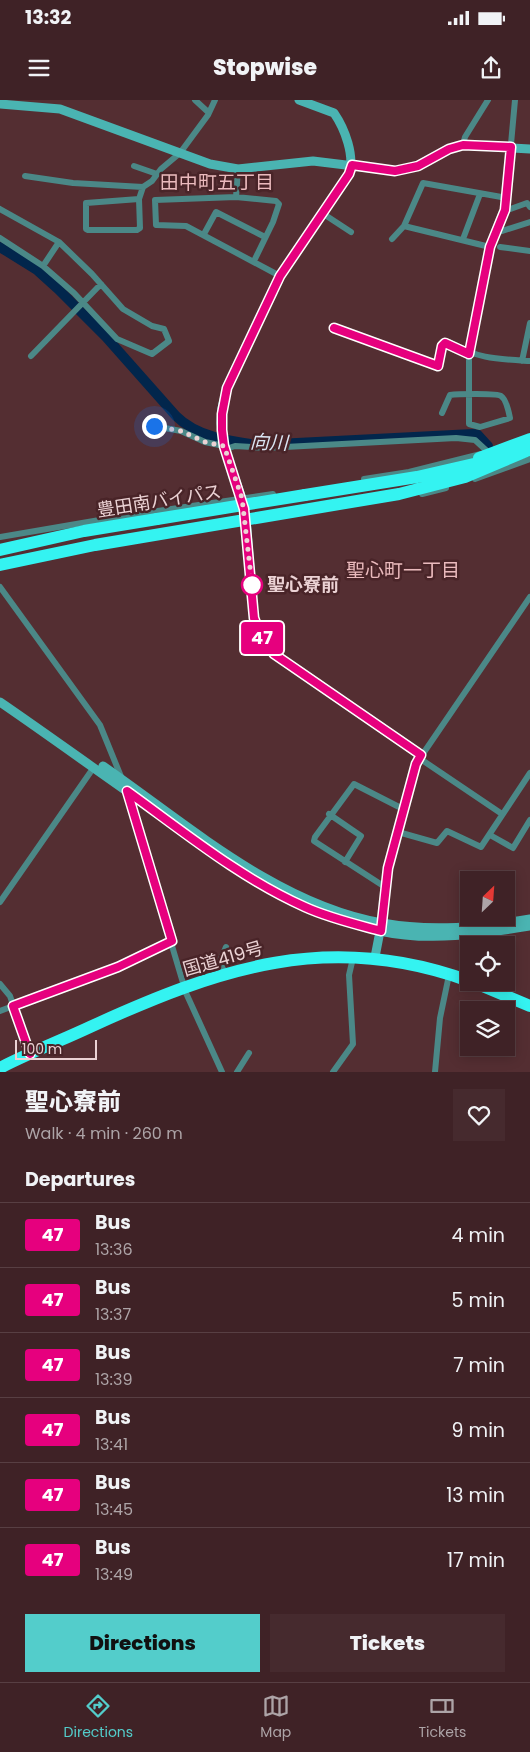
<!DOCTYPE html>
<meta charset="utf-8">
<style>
:root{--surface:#3f2226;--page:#462a2e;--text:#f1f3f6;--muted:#ada4a7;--line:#583f43;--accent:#53cdcb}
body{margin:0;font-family:Poppins,"Noto Sans JP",sans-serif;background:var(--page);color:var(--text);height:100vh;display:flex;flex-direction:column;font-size:19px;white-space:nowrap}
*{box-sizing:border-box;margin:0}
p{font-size:16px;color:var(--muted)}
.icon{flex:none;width:28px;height:28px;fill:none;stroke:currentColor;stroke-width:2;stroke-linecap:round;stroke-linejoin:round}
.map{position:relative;height:972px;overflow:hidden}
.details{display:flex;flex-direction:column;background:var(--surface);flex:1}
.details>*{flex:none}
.badge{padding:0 10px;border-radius:4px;font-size:18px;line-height:32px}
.needle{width:32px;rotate:25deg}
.controls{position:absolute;left:460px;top:771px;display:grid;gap:10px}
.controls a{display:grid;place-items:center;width:55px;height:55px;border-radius:0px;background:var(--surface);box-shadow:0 2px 12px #0003,0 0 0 1px var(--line);font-size:25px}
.scale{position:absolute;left:15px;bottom:12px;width:82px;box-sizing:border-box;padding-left:5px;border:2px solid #ebd2d4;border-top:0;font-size:14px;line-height:18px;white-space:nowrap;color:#ebd2d4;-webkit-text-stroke:4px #492428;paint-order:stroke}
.you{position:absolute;width:25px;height:25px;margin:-12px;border:4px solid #fff;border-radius:50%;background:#1a73e8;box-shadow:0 0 0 8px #1a73e833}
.map>.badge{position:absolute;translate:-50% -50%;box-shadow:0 0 0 2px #fff}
h2{padding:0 25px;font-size:19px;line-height:45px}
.round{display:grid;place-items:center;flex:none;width:52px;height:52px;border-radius:0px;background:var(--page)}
.head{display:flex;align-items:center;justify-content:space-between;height:85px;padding:0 25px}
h1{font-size:24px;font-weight:800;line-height:38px}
.cta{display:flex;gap:10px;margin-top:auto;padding:10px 25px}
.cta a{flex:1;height:58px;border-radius:0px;background:var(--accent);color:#111;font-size:20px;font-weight:800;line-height:58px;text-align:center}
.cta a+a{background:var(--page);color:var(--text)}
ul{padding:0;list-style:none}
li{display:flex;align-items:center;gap:15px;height:65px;padding:0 25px;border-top:1px solid var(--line)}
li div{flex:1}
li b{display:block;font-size:19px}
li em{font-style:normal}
li .badge{min-width:55px;font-weight:700;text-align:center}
.status{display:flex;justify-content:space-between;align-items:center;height:35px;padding:0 25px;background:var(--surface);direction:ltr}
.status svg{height:14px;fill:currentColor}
header{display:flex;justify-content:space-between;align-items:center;height:65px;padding:0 25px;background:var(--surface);font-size:22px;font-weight:800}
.dock{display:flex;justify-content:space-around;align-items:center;height:70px;border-top:1px solid var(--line);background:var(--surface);font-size:14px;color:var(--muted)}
.dock a{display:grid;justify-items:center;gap:2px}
.dock .current{color:var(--accent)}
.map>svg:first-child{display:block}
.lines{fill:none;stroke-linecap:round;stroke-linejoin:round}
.river{stroke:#02264c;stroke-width:10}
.street{stroke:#4b8887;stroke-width:6}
.secondary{stroke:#4ab4b2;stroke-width:9}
.highway{stroke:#34f3f1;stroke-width:12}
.highway-bridge{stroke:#34f3f1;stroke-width:12}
.line-casing{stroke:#fff;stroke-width:11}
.line{stroke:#e6007e;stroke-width:8}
.walk{stroke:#ebd2d4;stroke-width:5;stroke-dasharray:0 9}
.stop-dot{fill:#fff;stroke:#e6007e;stroke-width:2.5}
.labels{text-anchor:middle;stroke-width:5;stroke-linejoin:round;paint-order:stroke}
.street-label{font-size:18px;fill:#ebd2d4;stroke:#492428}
.stop-label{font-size:18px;font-weight:bold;fill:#ebd2d4;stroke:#492428;text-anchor:start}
.neighbourhood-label{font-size:19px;fill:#eababd;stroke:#492428}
.water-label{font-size:19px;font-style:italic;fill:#dae5f3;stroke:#492428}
</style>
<div class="status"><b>13:32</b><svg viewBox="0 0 49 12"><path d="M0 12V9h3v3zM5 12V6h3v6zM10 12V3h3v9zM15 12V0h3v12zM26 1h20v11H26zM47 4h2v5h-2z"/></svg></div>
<header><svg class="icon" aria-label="menu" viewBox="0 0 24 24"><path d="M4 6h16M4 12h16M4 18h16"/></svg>Stopwise<svg class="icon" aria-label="share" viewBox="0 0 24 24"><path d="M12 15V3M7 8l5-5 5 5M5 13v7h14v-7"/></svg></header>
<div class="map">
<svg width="530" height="972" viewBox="0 0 530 972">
<rect width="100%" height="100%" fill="#542e32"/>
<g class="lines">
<path class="river" d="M0,147L37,170L58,189L106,237L176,316C197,337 229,341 258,345L473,334L478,335L488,346"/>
<path class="street" d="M195,0L208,12
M463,45L465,37L488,0
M134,66L157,74
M238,69L236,97L276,101L279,104L273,122L254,161
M25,76L73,83L143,87
M236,97L155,100L156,125L186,126L280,176
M139,99L140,128L137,130H88L86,129V103L139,99L143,87L152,81L161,69L180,53L208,15L215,0
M0,109L59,142L92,174L123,209L152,226L164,229L169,241L152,254L117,239L74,193L43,166L0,138
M505,111L527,103L530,107
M322,113L351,132
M404,126L490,147
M496,133L530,122
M204,134L216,112L265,137
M392,139L404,126L423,83L507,98
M463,139L480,94
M500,147L530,151
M43,166L59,142
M334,228L438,266L442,246L449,242C478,259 496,259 530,261
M31,256L101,184
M522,261L530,223
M442,313L450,295C456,294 497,293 501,296C506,299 509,313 510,318L480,327L469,324V254L490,147L505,110L515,0
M154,326L181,331L205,342L224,346
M226,349L235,346L266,348L456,338L475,340L488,352
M364,379L409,372L481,354
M475,379L530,359
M422,394L446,388
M0,437L117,417L273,394
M0,487L100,625L122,679
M421,655L422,660L502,714
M126,691L186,893L222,972
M329,714L361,736L345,762
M398,732L437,743L447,731L481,747L530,673
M490,735L513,748L530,720
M385,787L314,741L315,737L354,684L403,709
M0,802L94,667
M381,823L388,768L416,664L530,497
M225,874L220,861L226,847
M0,884L10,896L30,954
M0,911L117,867L172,841
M237,972L249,953
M333,972L353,944L349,875L353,858
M435,972L440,918L449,875"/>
<path class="secondary" d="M299,0L334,13C345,29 355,56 349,74L280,176L227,288L222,308L221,323L224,346L242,399L246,419L254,518L262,539L274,554L421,655
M0,4L60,9L210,64L238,69L313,61L395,71L418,66L449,49L463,45L530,49
M0,602C54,639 107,678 161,715C232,766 292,811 380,831C429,842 481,834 530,826
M103,666C188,725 278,805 382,823C432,832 481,827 530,819
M375,857L381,826"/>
<path class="highway" d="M479,358L530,339
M305,395L417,377L491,360
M0,450L84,431L157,419
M0,465L95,445L399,394L465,377L529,350
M473,882L530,906
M0,968C29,953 60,941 90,927C219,868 329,830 469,881"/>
<path class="highway-bridge" d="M157,419L305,395"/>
</g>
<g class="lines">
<g class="line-casing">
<path id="line" d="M30,954L13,906L118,867L172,841L127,691C184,732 240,778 305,807C329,818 355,824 381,831L388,768L416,664L421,655L274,554L260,534L254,518L244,409L224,346L222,330V314L227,288L280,176L349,74L352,65L395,71L418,66L449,49L463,45L511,47L505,110L490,147L469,254L445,243L442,246L438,266L334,228"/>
</g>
<use href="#line" class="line"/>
<path class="walk" d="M154,326L181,331L205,342L224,346L242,398L252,485"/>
</g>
<circle class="stop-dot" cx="252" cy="485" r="10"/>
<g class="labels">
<g class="street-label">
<text transform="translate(159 401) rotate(-9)" y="6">豊田南バイパス</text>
<text transform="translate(223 859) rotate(-16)" y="6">国道419号</text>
</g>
<g class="stop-label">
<text x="267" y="491">聖心寮前</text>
</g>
<g class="neighbourhood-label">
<text x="217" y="89">田中町五丁目</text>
<text x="403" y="477">聖心町一丁目</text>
</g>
<g class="water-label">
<text transform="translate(269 342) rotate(2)" y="7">向川</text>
</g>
</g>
</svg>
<div class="controls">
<a><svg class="needle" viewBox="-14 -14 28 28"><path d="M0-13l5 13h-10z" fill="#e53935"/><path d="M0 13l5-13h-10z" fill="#ada4a7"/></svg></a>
<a><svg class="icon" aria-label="locate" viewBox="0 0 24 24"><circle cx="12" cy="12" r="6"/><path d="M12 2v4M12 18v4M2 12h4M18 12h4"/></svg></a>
<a><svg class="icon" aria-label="layers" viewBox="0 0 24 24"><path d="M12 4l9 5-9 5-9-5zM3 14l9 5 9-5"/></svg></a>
</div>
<div class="scale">100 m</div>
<div class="you" style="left:154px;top:326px"></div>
<b class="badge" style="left:262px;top:538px;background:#e6007e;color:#fff">47</b>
</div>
<section class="details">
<div class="head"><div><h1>聖心寮前</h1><p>Walk · 4 min · 260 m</p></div><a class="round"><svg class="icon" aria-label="heart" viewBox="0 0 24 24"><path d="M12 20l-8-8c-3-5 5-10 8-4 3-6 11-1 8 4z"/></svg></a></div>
<h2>Departures</h2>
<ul>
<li><span class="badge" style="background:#e6007e;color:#fff">47</span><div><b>Bus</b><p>13:36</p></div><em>4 min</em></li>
<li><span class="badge" style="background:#e6007e;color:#fff">47</span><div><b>Bus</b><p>13:37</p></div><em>5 min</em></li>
<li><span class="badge" style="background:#e6007e;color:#fff">47</span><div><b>Bus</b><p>13:39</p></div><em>7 min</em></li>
<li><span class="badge" style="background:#e6007e;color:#fff">47</span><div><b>Bus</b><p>13:41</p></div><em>9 min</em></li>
<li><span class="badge" style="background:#e6007e;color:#fff">47</span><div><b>Bus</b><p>13:45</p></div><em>13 min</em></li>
<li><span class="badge" style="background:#e6007e;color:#fff">47</span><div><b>Bus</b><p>13:49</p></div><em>17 min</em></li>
</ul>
<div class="cta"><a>Directions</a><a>Tickets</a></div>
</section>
<nav class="dock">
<a class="current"><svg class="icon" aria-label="directions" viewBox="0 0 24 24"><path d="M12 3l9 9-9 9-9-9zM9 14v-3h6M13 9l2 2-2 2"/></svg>Directions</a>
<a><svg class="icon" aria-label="map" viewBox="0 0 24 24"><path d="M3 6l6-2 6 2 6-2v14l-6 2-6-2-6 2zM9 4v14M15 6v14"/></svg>Map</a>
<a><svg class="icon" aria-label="tickets" viewBox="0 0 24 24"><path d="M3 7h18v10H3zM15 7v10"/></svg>Tickets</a>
</nav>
